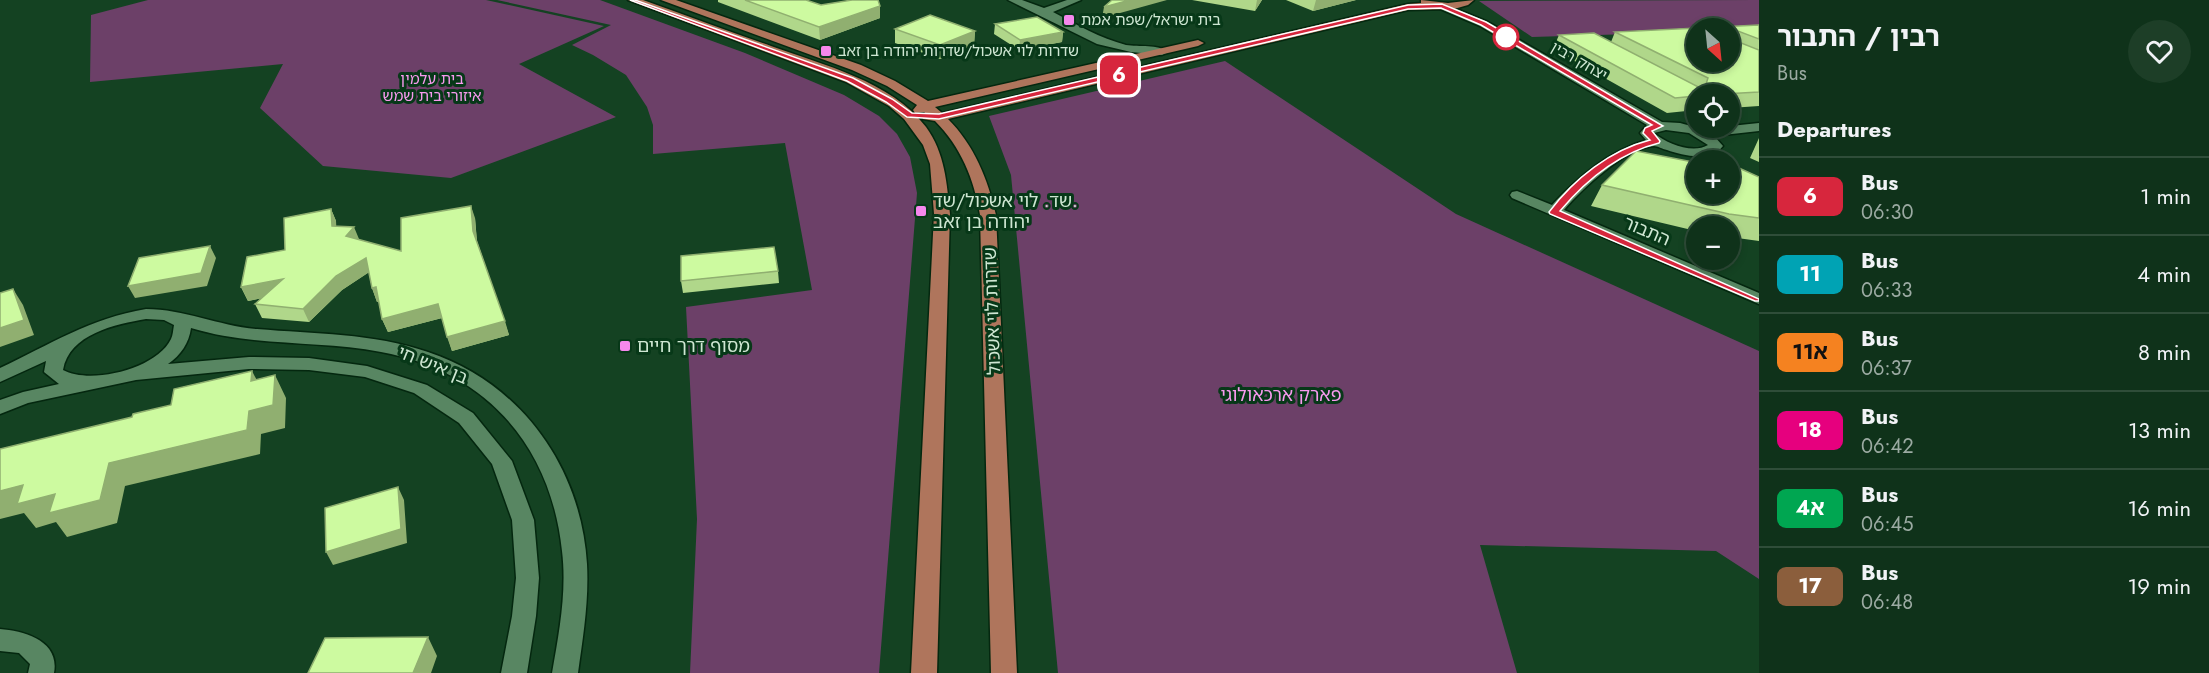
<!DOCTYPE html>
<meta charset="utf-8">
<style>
:root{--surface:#0f321a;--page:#1d3e27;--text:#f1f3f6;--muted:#9baaa2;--line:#2f4d39}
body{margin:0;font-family:Jost,"Noto Sans Hebrew",sans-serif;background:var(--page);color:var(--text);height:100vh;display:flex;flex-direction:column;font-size:22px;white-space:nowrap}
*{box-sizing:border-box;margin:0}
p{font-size:20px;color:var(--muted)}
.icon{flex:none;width:33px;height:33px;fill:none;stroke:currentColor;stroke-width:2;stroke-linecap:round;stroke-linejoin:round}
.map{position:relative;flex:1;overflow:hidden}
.sheet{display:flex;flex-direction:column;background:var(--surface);width:450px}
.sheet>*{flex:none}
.badge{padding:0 12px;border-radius:9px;font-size:21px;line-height:39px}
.needle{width:39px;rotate:153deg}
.tools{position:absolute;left:1686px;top:18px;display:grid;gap:12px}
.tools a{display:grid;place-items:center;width:54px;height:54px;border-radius:50%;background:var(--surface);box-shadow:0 3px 9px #0003,0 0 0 2px var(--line);font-size:30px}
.map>.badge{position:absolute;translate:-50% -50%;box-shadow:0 0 0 3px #fff}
h2{padding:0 18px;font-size:22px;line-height:54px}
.round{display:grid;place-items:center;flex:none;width:63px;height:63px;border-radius:32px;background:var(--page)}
.headline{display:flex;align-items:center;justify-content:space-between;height:102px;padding:0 18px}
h1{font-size:28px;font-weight:700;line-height:45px}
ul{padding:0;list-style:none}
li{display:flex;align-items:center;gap:18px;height:78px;padding:0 18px;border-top:2px solid var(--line)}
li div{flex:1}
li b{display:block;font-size:22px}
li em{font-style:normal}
li .badge{min-width:66px;font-weight:700;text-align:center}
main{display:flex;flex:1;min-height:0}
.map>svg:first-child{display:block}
.green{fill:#6c4068}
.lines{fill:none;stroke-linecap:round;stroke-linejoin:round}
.minor-casing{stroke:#04270f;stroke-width:3}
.major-casing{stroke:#04270f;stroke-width:3}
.minor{fill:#588662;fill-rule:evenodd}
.major{fill:#af755c;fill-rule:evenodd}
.wall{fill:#b0d78a}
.shaded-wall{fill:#90af70}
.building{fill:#cdfaa0;stroke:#90af70;stroke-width:1.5;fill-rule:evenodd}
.line{fill:#d7263d;stroke:#fff;stroke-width:1.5}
.poi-dot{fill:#f688ed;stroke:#073818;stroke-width:2}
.stop-dot{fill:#fff;stroke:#d7263d;stroke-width:3}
.labels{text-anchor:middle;stroke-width:6;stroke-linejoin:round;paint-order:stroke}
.far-poi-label{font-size:15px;fill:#cfe7d3;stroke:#073818;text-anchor:start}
.far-street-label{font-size:15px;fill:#cfe7d3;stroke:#073818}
.far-park-label{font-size:15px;fill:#f89aef;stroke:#073818}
.poi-label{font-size:18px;fill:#cfe7d3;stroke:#073818;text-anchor:start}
.street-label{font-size:18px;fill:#cfe7d3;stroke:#073818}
.park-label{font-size:18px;fill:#f89aef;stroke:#073818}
</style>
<main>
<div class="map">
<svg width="1759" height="673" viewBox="0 0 1759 673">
<rect width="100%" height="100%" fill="#144222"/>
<path class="green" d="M148,0H486L604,26L519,64L616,117L451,178L323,166L260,108L283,64L90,82L91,15Z
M497,0H600L745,53L844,95L879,116L897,134L910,157L917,193L879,673H690L697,519L686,307L812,290L785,143L653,154V125L647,107L626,75L593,55L572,45L611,25Z
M1759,0V31L1696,28V32L1532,37L1479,1Z
M1225,61L1456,214L1759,351V579L1716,551L1480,545L1517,673H1058L1011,175L989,116Z"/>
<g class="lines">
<g class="minor-casing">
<path id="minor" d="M1008,0H1022L1044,8L1067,0H1081L1053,12C1077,25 1100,38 1126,45C1139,47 1158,44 1168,52L1162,55L1131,52L1097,44Z
M1442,3L1488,22L1662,122L1680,123L1702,129L1759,123V131L1714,136L1723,146C1710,162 1684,156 1667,150C1662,149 1658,146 1654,146C1625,148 1582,189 1564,210L1759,293V304L1512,198L1510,195L1512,192L1517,191L1552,205C1579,176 1608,152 1646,140L1640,133L1647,125L1480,26L1438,8L1437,6ZM1666,130L1689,133L1708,145C1693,154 1667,144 1654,133Z
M146,309C184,309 219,326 257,329C314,334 373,333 428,352C521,383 581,467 587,564C589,601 583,637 578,673H552C559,633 567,591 562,551C551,446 486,371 381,352C318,340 253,347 191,328C189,343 181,355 168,364L249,357L309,358L367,366L427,385L473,413L512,461L534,520L539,578L536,616L527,673H501L512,616L516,578L512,520L492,464L459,423L414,393L365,377L309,370L249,369L136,380L28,403L0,414V400L23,392L59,384L44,372L46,361L0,382V368C49,345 91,318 146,309ZM146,319L164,320L174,325C173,330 173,335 171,339C157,369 90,385 63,370C69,334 116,324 146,319Z
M0,629C25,631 60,641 54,673H28L30,664L19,653L0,651Z"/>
</g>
<g class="major-casing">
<path id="major" d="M628,0H643C685,15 728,31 771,46C823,65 891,81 926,127C945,153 947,184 950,214L937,673H911L934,214L930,164L923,145L904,119L889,106L846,82Z
M661,0H676L861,65L895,81L928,101L1198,40L1204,43L1198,46L935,107L942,113L1408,4L1421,3V0L1448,3L1474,0L1468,5L1454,9L1408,10L948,119C974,145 988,179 996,215L1017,673H991L980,215C974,179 961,147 935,121L923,119L922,116L925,112L915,113L913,110L917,105L887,86L852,70Z"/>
</g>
<use href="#minor" class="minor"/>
<use href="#major" class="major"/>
</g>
<path class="wall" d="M718,0H806L821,5L880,18L820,40L718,2Z
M1192,0H1262L1255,11Z
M1286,0H1356L1313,11Z
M995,24L1063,32L1062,42L1019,50L994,34Z
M1759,25V106L1730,108V94H1696V110L1667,113L1553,49L1559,35L1611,42L1615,32Z
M895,29L975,31L974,45L940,59L895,43Z
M1759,138V162L1750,158Z
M1759,177V241L1730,237V226H1696V231L1591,206L1602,185Z
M331,209L336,221V226L359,240L401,251L475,218L477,241L509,335L452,351L442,318L388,332L382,319L379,301L377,302L372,288L369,272L342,290L309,322L262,318L255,304L262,298L248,301L241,287L285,250Z
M778,271L779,283L683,293L681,281Z"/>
<path class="shaded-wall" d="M1130,0H1167L1102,18L1104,7Z
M1257,0H1262L1255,11Z
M1316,0H1356L1313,11Z
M880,6V18L820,40L819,27Z
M975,31L974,45L940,59V45Z
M1063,32L1062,42L1019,50L1020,40Z
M471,206L475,218L477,244L473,231Z
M331,209L336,221L337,239L332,226Z
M354,227L359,239L351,249L346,236Z
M210,246L216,258L207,286L135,298L128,286Z
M366,258L371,271L342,290L309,322L303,309L336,276Z
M283,279L289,293L248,301L241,287Z
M376,287L381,301L377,302L372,288Z
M13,289L23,305L34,335L0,347V328Z
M438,304L442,318L388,332L382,319Z
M505,321L509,335L452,351L447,337Z
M252,371L264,394L251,381Z
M275,375L286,398L285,428L261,434L260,454L125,486L117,523L67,537L56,522L36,528L24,513L0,519V491L23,485L55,494L109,463L249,411Z
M398,487L404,500L407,543L333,565L326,552Z
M428,637L437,656L431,673H413Z"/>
<path class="building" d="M745,0H806L821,5L852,0H878L880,6L819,27Z
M1112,0H1130L1104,7Z
M930,15L975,31L940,45L895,29Z
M1037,17L1063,32L1020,40L995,24Z
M1759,25V39L1738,31L1735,33L1736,41L1759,50V92L1723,94H1696V96L1675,98L1559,35L1594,33L1704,90L1708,78L1615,32ZM1696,28H1730V62H1696Z
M1636,151L1693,162L1696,161V194H1730V164L1759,177V218L1729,214L1602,185Z
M471,206L473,231L505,321L447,337L438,304L382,319L376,287L372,288L366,258L336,276L303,309L255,304L283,279L241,287L247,257L285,250L284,218L331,209L332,226L354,227L346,236L401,251V218Z
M210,246L201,273L128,286L139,258Z
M774,247L778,271L681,281V256Z
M13,289L24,320L0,328V293Z
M252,371L251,381L275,375L273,405L249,411L247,430L109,463L100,500L49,513L55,494L17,504L23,485L0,491V449L132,417L133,414L171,405L174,389Z
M398,487L401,529L326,552L325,508Z
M428,637L413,673H308L325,638Z"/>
<path class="line" d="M630,0H635L853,78L892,99L912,113L939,114L1408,5L1442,4L1486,22L1663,126L1652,131L1660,141L1659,143C1619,153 1587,179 1560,211L1759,299V301H1755L1550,214L1549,212C1574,179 1610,150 1650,140L1643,133L1645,128L1652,125L1481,25L1441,8L1408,9L939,119L907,117L886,102L847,81Z"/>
<g class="poi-dot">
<rect x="1063" y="14" width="12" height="12" rx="3"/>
<rect x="820" y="45" width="12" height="12" rx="3"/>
<rect x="915" y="205" width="12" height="12" rx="3"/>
<rect x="619" y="340" width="12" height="12" rx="3"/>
</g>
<circle class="stop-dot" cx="1506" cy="37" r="12"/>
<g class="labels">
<g class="far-poi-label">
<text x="1081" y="25">בית ישראל/שפת אמת</text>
<text x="838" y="56">שדרות לוי אשכול/שדרות יהודה בן זאב</text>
</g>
<g class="far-street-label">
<text transform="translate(1579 61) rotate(30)" y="5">יצחק רבין</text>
</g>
<g class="far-park-label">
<text x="432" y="84">בית עלמין<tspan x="432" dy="17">איזורי בית שמש</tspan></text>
</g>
<g class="poi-label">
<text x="933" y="207">שד. לוי אשכול/שד.<tspan x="933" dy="21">יהודה בן זאב</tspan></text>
<text x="637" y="352">מסוף דרך חיים</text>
</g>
<g class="street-label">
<text transform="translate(1647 231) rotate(23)" y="6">התבור</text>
<text transform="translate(992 311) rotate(-92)" y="6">שדרות לוי אשכול</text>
<text transform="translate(433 365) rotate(22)" y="6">בן איש חי</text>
</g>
<g class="park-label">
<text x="1281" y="401">פארק ארכאולוגי</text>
</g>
</g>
</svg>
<div class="tools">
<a><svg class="needle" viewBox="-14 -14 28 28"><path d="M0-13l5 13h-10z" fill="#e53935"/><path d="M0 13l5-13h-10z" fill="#9baaa2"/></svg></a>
<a><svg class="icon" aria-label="locate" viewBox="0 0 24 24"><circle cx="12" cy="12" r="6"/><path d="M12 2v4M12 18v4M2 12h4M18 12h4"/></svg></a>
<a>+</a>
<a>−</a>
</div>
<b class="badge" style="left:1119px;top:75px;background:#d7263d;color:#fff">6</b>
</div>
<section class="sheet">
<div class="headline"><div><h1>רבין / התבור</h1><p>Bus</p></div><a class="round"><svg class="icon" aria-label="heart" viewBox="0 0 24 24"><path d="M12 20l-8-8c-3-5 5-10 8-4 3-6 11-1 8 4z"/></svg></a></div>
<h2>Departures</h2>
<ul>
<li><span class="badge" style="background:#d7263d;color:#fff">6</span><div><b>Bus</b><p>06:30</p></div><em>1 min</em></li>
<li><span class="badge" style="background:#00a3b4;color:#fff">11</span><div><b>Bus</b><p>06:33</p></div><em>4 min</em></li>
<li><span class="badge" style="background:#f58220;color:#111">11א</span><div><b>Bus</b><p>06:37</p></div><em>8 min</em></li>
<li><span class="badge" style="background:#e6007e;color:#fff">18</span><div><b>Bus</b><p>06:42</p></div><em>13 min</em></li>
<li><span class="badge" style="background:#00a651;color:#fff">4א</span><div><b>Bus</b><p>06:45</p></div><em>16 min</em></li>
<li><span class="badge" style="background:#8b5e3c;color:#fff">17</span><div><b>Bus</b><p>06:48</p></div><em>19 min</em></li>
</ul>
</section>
</main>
